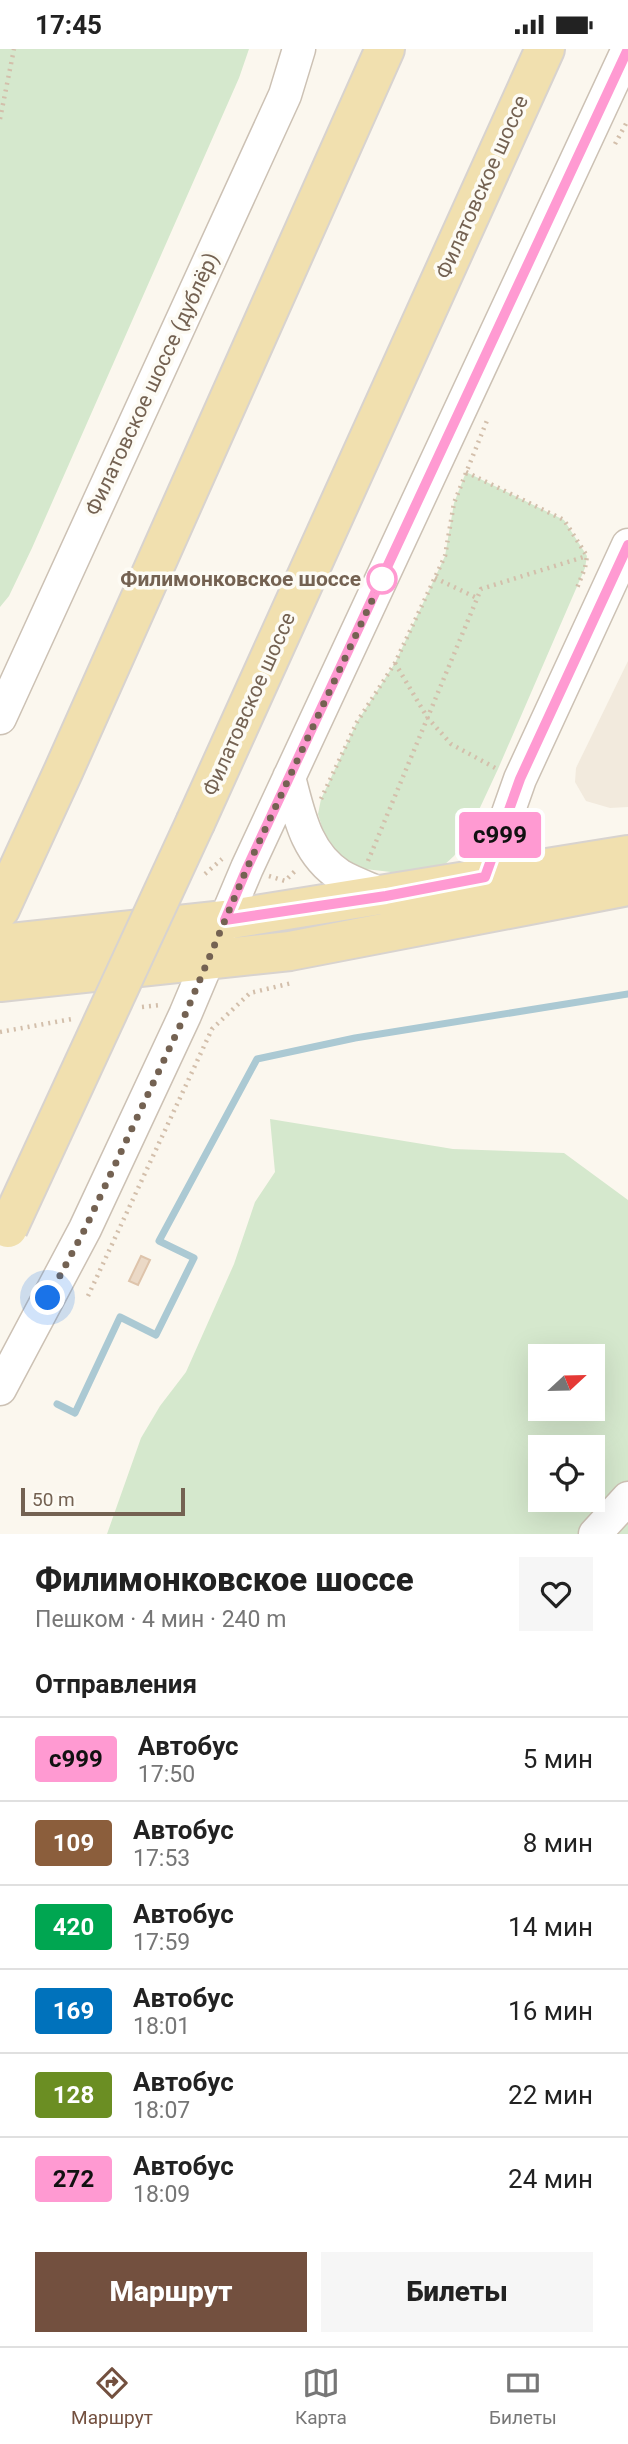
<!DOCTYPE html>
<html lang="ru">
<meta charset="utf-8">
<style>
:root{--surface:#fff;--page:#f6f6f6;--text:#222;--muted:#767676;--line:#e0e0e0;--accent:#73503f}
body{margin:0;font-family:Roboto,sans-serif;background:var(--page);color:var(--text);height:100vh;display:flex;flex-direction:column;font-size:26px;white-space:nowrap}
*{box-sizing:border-box;margin:0}
p{font-size:23px;color:var(--muted)}
.icon{flex:none;width:38px;height:38px;fill:none;stroke:currentColor;stroke-width:2;stroke-linecap:round;stroke-linejoin:round}
.map{position:relative;height:1485px;overflow:hidden}
.sheet{display:flex;flex-direction:column;background:var(--surface);flex:1}
.sheet>*{flex:none}
.badge{padding:0 14px;border-radius:5px;font-size:24px;line-height:46px}
.needle{width:46px;rotate:68deg}
.buttons{position:absolute;left:528px;top:1295px;display:grid;gap:14px}
.buttons a{display:grid;place-items:center;width:77px;height:77px;border-radius:0px;background:var(--surface);box-shadow:0 7px 28px #0002;font-size:35px}
.scale{position:absolute;left:21px;bottom:18px;width:164px;box-sizing:border-box;padding-left:7px;border:4px solid #746252;border-top:0;font-size:19px;line-height:24px;white-space:nowrap;color:#746252;-webkit-text-stroke:5px #fdfbf4;paint-order:stroke}
.you{position:absolute;width:35px;height:35px;margin:-18px;border:5px solid #fff;border-radius:50%;background:#1a73e8;box-shadow:0 0 0 10px #1a73e833}
.map>.badge{position:absolute;translate:-50% -50%;box-shadow:0 0 0 4px #fff}
h2{padding:0 35px;font-size:26px;line-height:63px}
.round{display:grid;place-items:center;flex:none;width:74px;height:74px;border-radius:0px;background:var(--page)}
.headline{display:flex;align-items:center;justify-content:space-between;height:119px;padding:0 35px}
h1{font-size:33px;font-weight:800;line-height:52px}
.action{display:flex;gap:14px;margin-top:auto;padding:14px 35px}
.action a{flex:1;height:80px;border-radius:0px;background:var(--accent);color:#fff;font-size:28px;font-weight:800;line-height:80px;text-align:center}
.action a+a{background:var(--page);color:var(--text)}
ul{padding:0;list-style:none}
li{display:flex;align-items:center;gap:21px;height:84px;padding:0 35px;border-top:2px solid var(--line)}
li div{flex:1}
li b{display:block;font-size:26px}
li em{font-style:normal}
li .badge{min-width:77px;font-weight:700;text-align:center}
.status{display:flex;justify-content:space-between;align-items:center;height:49px;padding:0 35px;background:var(--surface);direction:ltr}
.status svg{height:19px;fill:currentColor}
.tab-bar{display:flex;justify-content:space-around;align-items:center;height:98px;border-top:2px solid var(--line);background:var(--surface);font-size:19px;color:var(--muted)}
.tab-bar a{display:grid;justify-items:center;gap:4px}
.tab-bar .selected{color:var(--accent)}
.map>svg:first-child{display:block}
.residential{fill:#f2eadd}
.green{fill:#d5e8cd;fill-rule:evenodd}
.lines{fill:none;stroke-linecap:round;stroke-linejoin:round}
.stream{stroke:#abc9d3;stroke-width:7}
.building{fill:#ebd9c6;stroke:#dec4ab;stroke-width:2}
.minor-casing{stroke:#ccc1b4;stroke-width:35}
.major-casing{stroke:#d8d3cf;stroke-width:42}
.path{stroke:#d3bfab;stroke-width:4.5;stroke-dasharray:2 5;stroke-linecap:butt}
.minor{stroke:#fff;stroke-width:32}
.major{stroke:#f1e0af;stroke-width:38}
.major-bridge-casing{stroke:#d8d3cf;stroke-width:42;stroke-linecap:butt}
.major-bridge{stroke:#f1e0af;stroke-width:38}
.line-casing{stroke:#fff;stroke-width:16}
.line{stroke:#ff9ad2;stroke-width:10}
.walk{stroke:#746252;stroke-width:7;stroke-dasharray:0 12.6}
.stop-dot{fill:#fff;stroke:#ff9ad2;stroke-width:3.5}
.labels{text-anchor:middle;stroke-width:7;stroke-linejoin:round;paint-order:stroke}
.street-label{font-size:21px;fill:#746252;stroke:#fdfbf4}
.stop-label{font-size:21px;font-weight:bold;fill:#746252;stroke:#fdfbf4;text-anchor:end}
</style>
<div class="status"><b>17:45</b><svg viewBox="0 0 49 12"><path d="M0 12V9h3v3zM5 12V6h3v6zM10 12V3h3v9zM15 12V0h3v12zM26 1h20v11H26zM47 4h2v5h-2z"/></svg></div>
<div class="map">
<svg width="628" height="1485" viewBox="0 0 628 1485">
<rect width="100%" height="100%" fill="#fbf7ee"/>
<path class="residential" d="M628,612V758L610,759L586,752L575,733L576,719Z"/>
<path class="green" d="M0,0H249L239,29L32,499L9,547L0,558Z
M466,423L564,471L587,507L585,519L498,720L464,793L454,807L443,817L408,825L365,820L343,811L327,794L318,765L321,750L357,673L395,614L445,507L454,454Z
M270,1070L453,1100L564,1104L628,1151V1485H107L141,1389L160,1357L186,1323L234,1215L255,1153L275,1123ZM541,1307H593V1360H541ZM541,1398H593V1451H541Z"/>
<g class="lines">
<path class="stream" d="M57,1355L75,1364L120,1268L156,1286L194,1209L159,1192L257,1010L355,989L628,945"/>
</g>
<path class="building" d="M141,1207L150,1211L138,1236L129,1232Z"/>
<g class="lines">
<g class="minor-casing">
<path id="minor" d="M0,669L285,46L299,0
M289,728C299,766 306,805 341,827C355,835 371,840 386,847
M478,849L520,730L628,496
M0,1340L85,1180L185,966L247,819L628,0
M595,1485L628,1449"/>
</g>
<g class="major-casing">
<path id="major" d="M196,772L545,0
M0,860L63,723L385,0
M0,895L225,871L628,806
M0,933L290,902L628,837"/>
</g>
<path class="path" d="M0,70L14,0
M615,95L628,71
M466,423L564,471L587,507L585,519L577,539
M435,529L477,549
M395,614L427,668L451,695L499,721
M321,750L357,673L395,614L445,507L454,454L488,369
M457,803L464,793L479,761
M368,812L481,540L587,507
M205,825L222,810
M269,827L285,832L297,820
M142,958L161,956
M0,983L72,970
M88,1247L212,980L250,944L292,934V932"/>
<use href="#minor" class="minor"/>
<use href="#major" class="major"/>
<g class="major-bridge-casing">
<path id="major-bridge" d="M8,1179L196,772"/>
</g>
<use href="#major-bridge" class="major-bridge"/>
</g>
<g class="lines">
<g class="line-casing">
<path id="line" d="M628,0L247,819L225,871L386,847L485,828L520,730L628,496"/>
</g>
<use href="#line" class="line"/>
<path class="walk" d="M48,1249L85,1180L185,966L247,819L382,530"/>
</g>
<circle class="stop-dot" cx="382" cy="530" r="14"/>
<g class="labels">
<g class="street-label">
<text transform="translate(482 138) rotate(-66)" y="7">Филатовское шоссе</text>
<text transform="translate(152 335) rotate(-65)" y="7">Филатовское шоссе (дублёр)</text>
<text transform="translate(249 655) rotate(-66)" y="7">Филатовское шоссе</text>
</g>
<g class="stop-label">
<text x="361" y="537">Филимонковское шоссе</text>
</g>
</g>
</svg>
<div class="buttons">
<a><svg class="needle" viewBox="-14 -14 28 28"><path d="M0-13l5 13h-10z" fill="#e53935"/><path d="M0 13l5-13h-10z" fill="#767676"/></svg></a>
<a><svg class="icon" aria-label="locate" viewBox="0 0 24 24"><circle cx="12" cy="12" r="6"/><path d="M12 2v4M12 18v4M2 12h4M18 12h4"/></svg></a>
</div>
<div class="scale">50 m</div>
<div class="you" style="left:48px;top:1249px"></div>
<b class="badge" style="left:500px;top:786px;background:#ff9ad2;color:#111">с999</b>
</div>
<section class="sheet">
<div class="headline"><div><h1>Филимонковское шоссе</h1><p>Пешком · 4 мин · 240 m</p></div><a class="round"><svg class="icon" aria-label="heart" viewBox="0 0 24 24"><path d="M12 20l-8-8c-3-5 5-10 8-4 3-6 11-1 8 4z"/></svg></a></div>
<h2>Отправления</h2>
<ul>
<li><span class="badge" style="background:#ff9ad2;color:#111">с999</span><div><b>Автобус</b><p>17:50</p></div><em>5 мин</em></li>
<li><span class="badge" style="background:#8b5e3c;color:#fff">109</span><div><b>Автобус</b><p>17:53</p></div><em>8 мин</em></li>
<li><span class="badge" style="background:#00a651;color:#fff">420</span><div><b>Автобус</b><p>17:59</p></div><em>14 мин</em></li>
<li><span class="badge" style="background:#0072bc;color:#fff">169</span><div><b>Автобус</b><p>18:01</p></div><em>16 мин</em></li>
<li><span class="badge" style="background:#6b8e23;color:#fff">128</span><div><b>Автобус</b><p>18:07</p></div><em>22 мин</em></li>
<li><span class="badge" style="background:#ff9ad2;color:#111">272</span><div><b>Автобус</b><p>18:09</p></div><em>24 мин</em></li>
</ul>
<div class="action"><a>Маршрут</a><a>Билеты</a></div>
</section>
<nav class="tab-bar">
<a class="selected"><svg class="icon" aria-label="directions" viewBox="0 0 24 24"><path d="M12 3l9 9-9 9-9-9zM9 14v-3h6M13 9l2 2-2 2"/></svg>Маршрут</a>
<a><svg class="icon" aria-label="map" viewBox="0 0 24 24"><path d="M3 6l6-2 6 2 6-2v14l-6 2-6-2-6 2zM9 4v14M15 6v14"/></svg>Карта</a>
<a><svg class="icon" aria-label="tickets" viewBox="0 0 24 24"><path d="M3 7h18v10H3zM15 7v10"/></svg>Билеты</a>
</nav>
